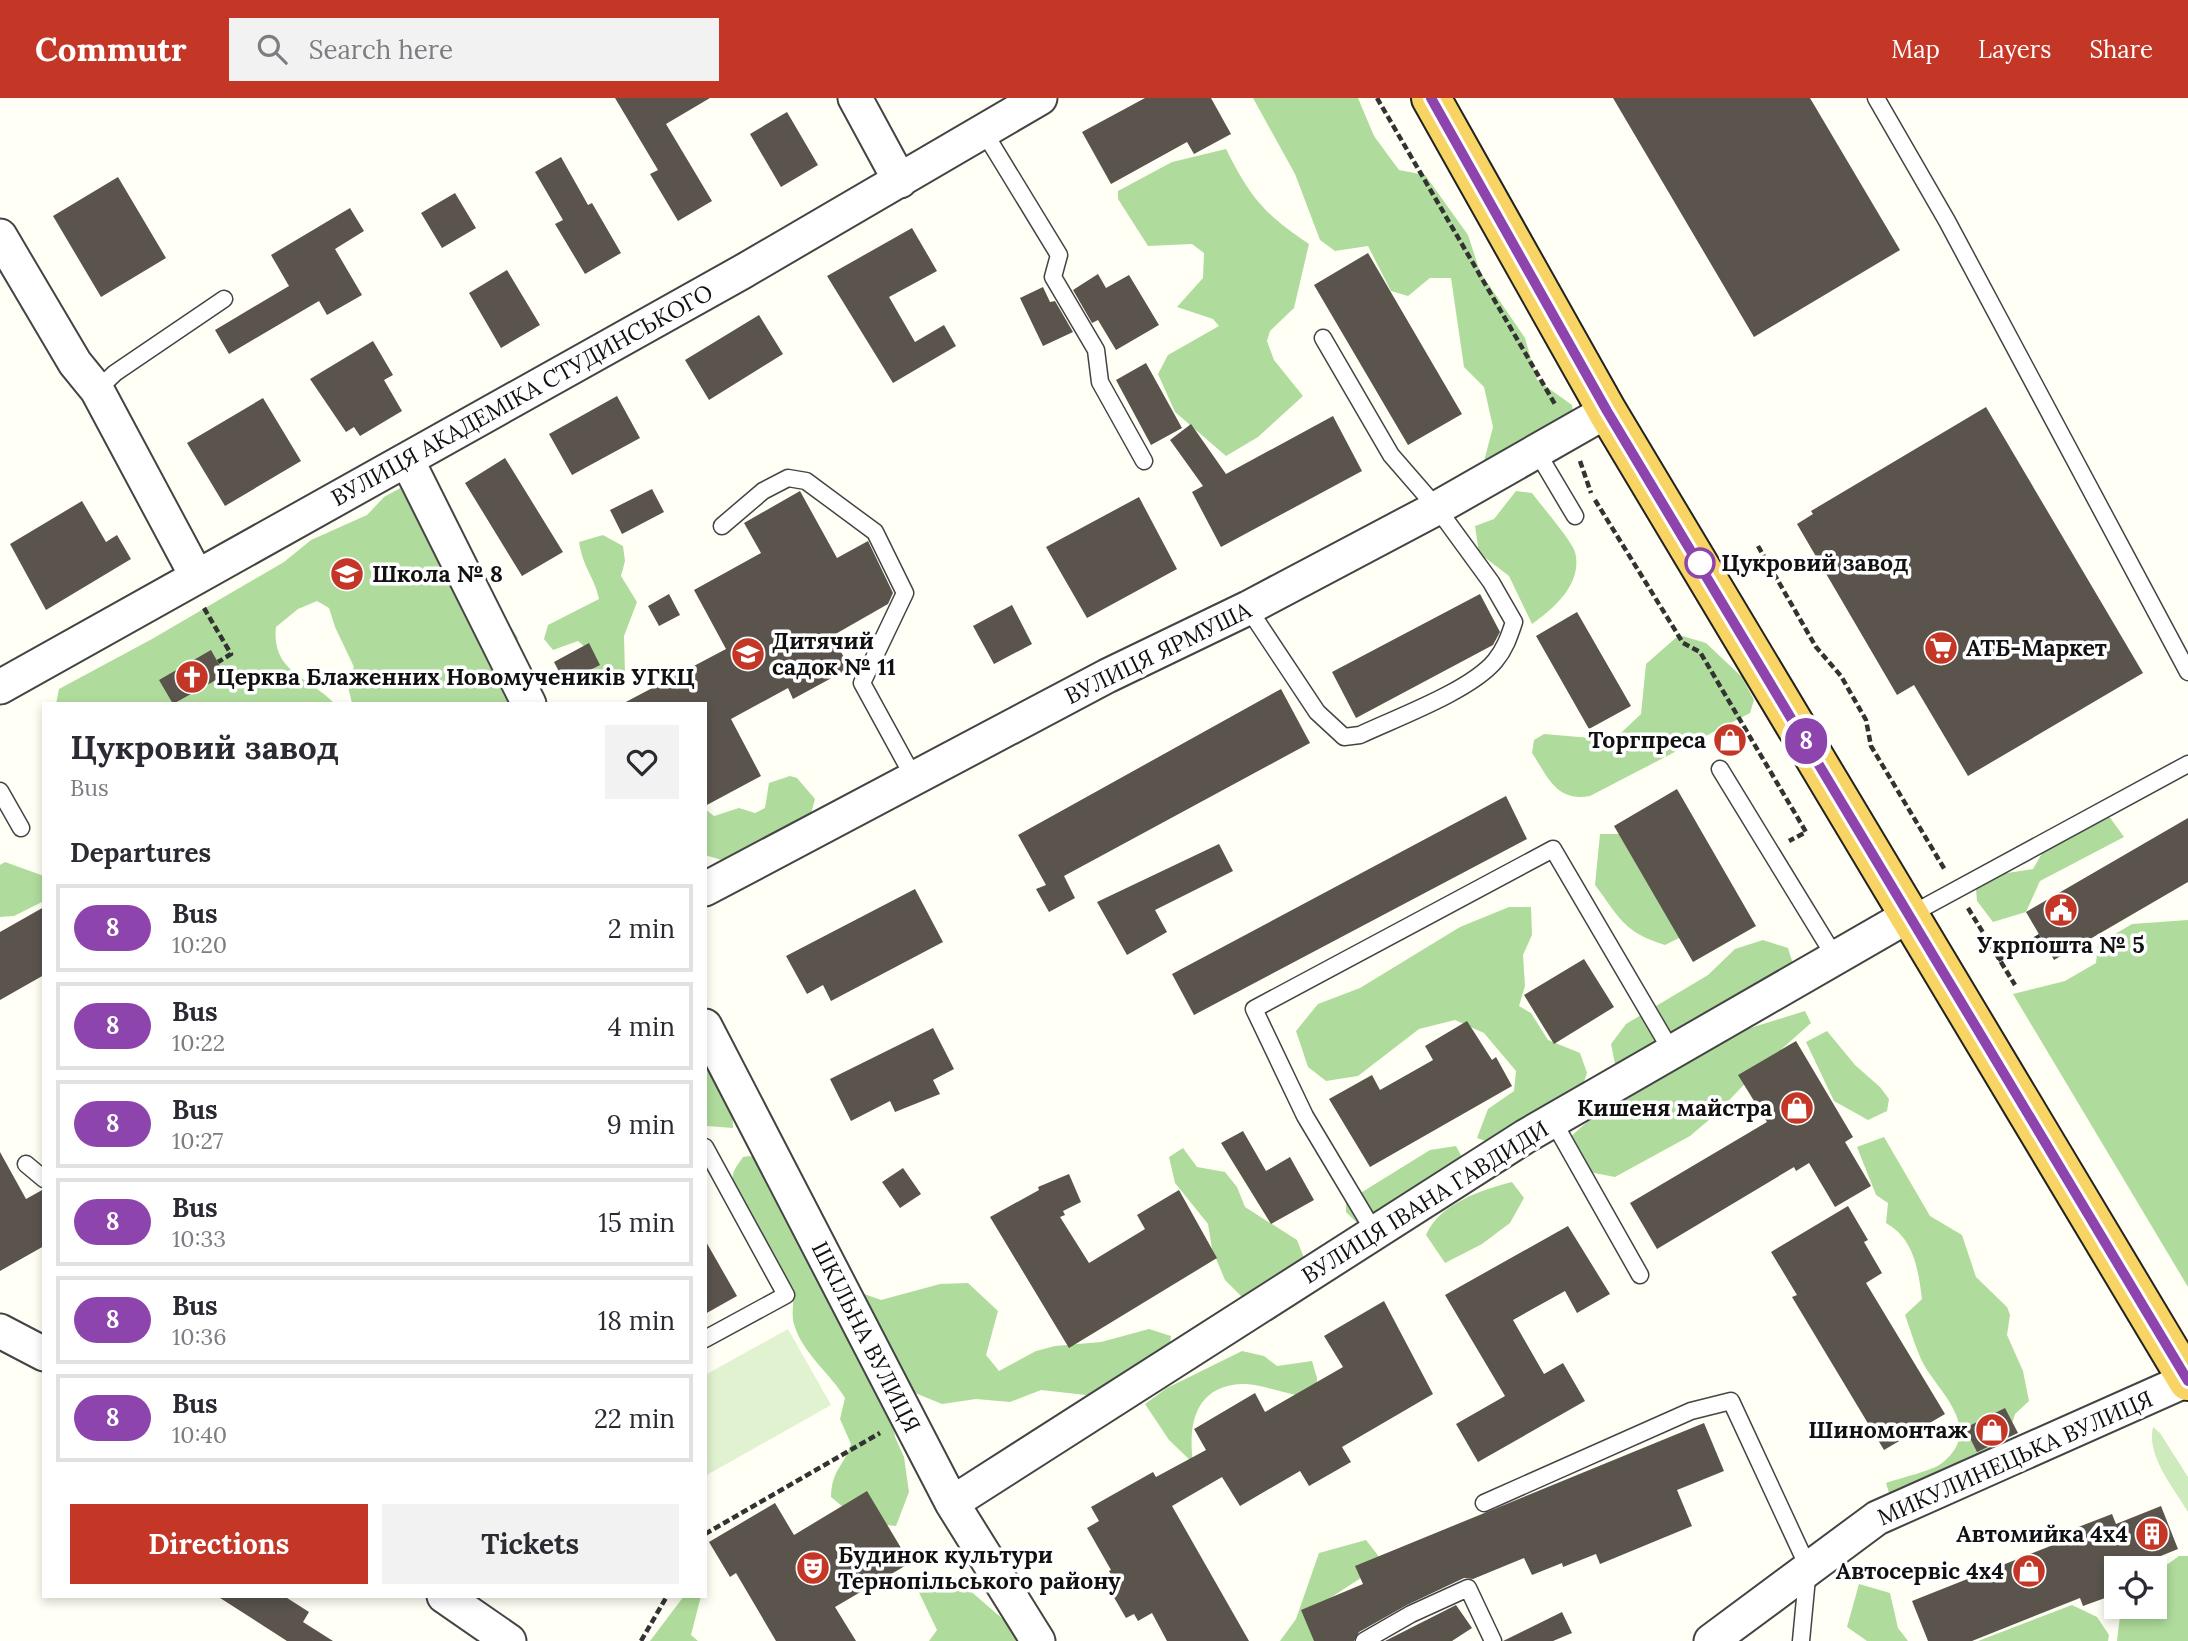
<!DOCTYPE html>
<meta charset="utf-8">
<style>
:root{--surface:#fff;--page:#f2f2f3;--text:#2b2b33;--muted:#7c7c81;--line:#e1e1e2;--accent:#c43726}
body{margin:0;font-family:Lora,serif;background:var(--page);color:var(--text);height:100vh;display:flex;flex-direction:column;font-size:26px;white-space:nowrap}
*{box-sizing:border-box;margin:0}
p{font-size:23px;color:var(--muted)}
.icon{flex:none;width:38px;height:38px;fill:none;stroke:currentColor;stroke-width:2;stroke-linecap:round;stroke-linejoin:round}
.map{position:relative;flex:1;overflow:hidden}
.drawer{position:absolute;left:42px;top:604px;width:665px;height:896px;display:flex;flex-direction:column;background:var(--surface);border-radius:0px;box-shadow:0 4px 10px #0003}
.drawer>*{flex:none}
.badge{padding:0 14px;border-radius:23px;font-size:24px;line-height:46px}
.buttons{position:absolute;left:2104px;top:1458px;display:grid;gap:14px}
.buttons a{display:grid;place-items:center;width:63px;height:63px;border-radius:0px;background:var(--surface);box-shadow:0 4px 10px #0003;font-size:35px}
.map>.badge{position:absolute;translate:-50% -50%;box-shadow:0 0 0 4px #fff}
h2{padding:0 28px;font-size:26px;line-height:63px}
.round{display:grid;place-items:center;flex:none;width:74px;height:74px;border-radius:0px;background:var(--page)}
.overview{display:flex;align-items:center;justify-content:space-between;height:119px;padding:0 28px}
h1{font-size:33px;font-weight:700;line-height:52px}
.cta{display:flex;gap:14px;margin-top:auto;padding:14px 28px}
.cta a{flex:1;height:80px;border-radius:0px;background:var(--accent);color:#fff;font-size:28px;font-weight:700;line-height:80px;text-align:center}
.cta a+a{background:var(--page);color:var(--text)}
ul{padding:0;list-style:none}
li{display:flex;align-items:center;gap:21px;height:88px;margin:0 14px 10px;padding:0 14px;border:4px solid var(--line);border-radius:0px}
li div{flex:1}
li b{display:block;font-size:26px}
li em{font-style:normal}
li .badge{min-width:77px;font-weight:700;text-align:center}
header{display:flex;align-items:center;gap:42px;box-sizing:border-box;height:98px;padding:0 35px;background:var(--accent);color:#fff}
header strong{font-size:33px}
nav{display:flex;gap:38px;margin-inline-start:auto;font-size:24px}
.search{width:490px;height:63px;background:var(--page);display:flex;align-items:center;gap:18px;box-sizing:border-box;padding:0 24px;border-radius:0px;color:var(--muted);font-size:26px}
.map>svg:first-child{display:block}
.green{fill:#ceebbd}
.forest{fill:#afdc9c}
.pitch{fill:#e0f2cf}
.building{fill:#5a544d}
.lines{fill:none;stroke-linecap:round;stroke-linejoin:round}
.service-casing{stroke:#444;stroke-width:19}
.minor-casing{stroke:#444;stroke-width:37}
.trunk-casing{stroke:#222;stroke-width:42}
.path{stroke:#333;stroke-width:4.5;stroke-dasharray:7 3.5;stroke-linecap:butt}
.service{stroke:#fff;stroke-width:16}
.minor{stroke:#fff;stroke-width:33}
.trunk{stroke:#f7d464;stroke-width:38}
.line-casing{stroke:#fff;stroke-width:16}
.line{stroke:#8e44ad;stroke-width:10}
.stop-dot{fill:#fff;stroke:#8e44ad;stroke-width:3.5}
.labels{text-anchor:middle;stroke-width:7;stroke-linejoin:round;paint-order:stroke}
.street-label{font-size:23px;fill:#111;stroke:#fff}
.stop-label{font-size:23px;font-weight:bold;fill:#111;stroke:#fff;text-anchor:start}
.poi-label{font-size:23px;font-weight:bold;fill:#111;stroke:#fff;text-anchor:start}
</style>
<header>
<strong>Commutr</strong>
<div class="search"><svg class="icon" aria-label="search" viewBox="0 0 24 24"><circle cx="10" cy="10" r="6"/><path d="M15 15l6 6"/></svg>Search here</div>
<nav><a>Map</a><a>Layers</a><a>Share</a></nav>
</header>
<div class="map">
<svg width="2188" height="1543" viewBox="0 0 2188 1543">
<rect width="100%" height="100%" fill="#fffff5"/>
<path class="green" d="M2153,1329L2160,1335L2188,1379V1414C2174,1390 2146,1358 2153,1329Z"/>
<path class="forest" d="M1253,0H1358L1374,38L1399,72L1425,77L1468,137L1480,174L1525,240L1537,282L1572,307L1574,327L1483,367L1493,329L1484,289L1464,269L1451,180H1430L1408,198L1391,193L1368,148L1335,153L1320,142L1295,76Z
M1226,51C1250,99 1265,117 1309,146L1294,210L1270,233L1267,243L1274,262L1303,298L1258,339L1226,358L1175,314L1158,276L1168,257L1219,228L1213,221L1177,209L1203,180L1204,155L1192,146L1148,148L1118,101V93L1172,64Z
M404,388L486,505L507,523L518,540L514,556L529,605H352L347,585L354,569L335,529L329,510L317,503L298,511L276,529C271,574 309,579 334,605L56,606L59,591L152,541L284,464L311,442L367,417L384,399Z
M1516,393L1532,395C1540,406 1572,443 1575,454C1583,485 1555,510 1532,526L1509,478L1479,455L1475,428L1494,421Z
M603,437L623,448L625,463L621,478L637,504L624,538L625,575L602,580L586,564L587,551L578,543L553,552L544,541L548,527L599,501C594,478 583,470 579,444Z
M1679,537L1706,545L1742,579L1754,602L1750,615L1590,698C1556,704 1548,679 1532,655L1534,642L1544,636L1602,641L1622,634L1641,616L1646,566Z
M790,678L797,680L815,701L809,723L728,764L705,757V711L714,718L739,710L755,715L765,710L769,685Z
M2106,714L2124,739L2040,783L2026,814L1993,824L1977,803L1975,780L2033,771L2055,733Z
M1600,736H1629L1685,837L1665,847C1623,834 1620,820 1595,787Z
M5,764L44,778V803L14,818L0,819V767Z
M1509,809H1531L1532,837L1523,857L1525,888L1519,908L1531,915L1548,942L1580,955L1587,975L1579,999L1500,1048L1477,1040L1488,1011L1514,993L1516,973L1484,935L1455,922L1419,931L1358,978L1326,983L1308,969L1296,933L1318,906L1360,890L1460,829Z
M2188,822V1189L2013,896L2065,883L2096,865L2098,846L2132,826Z
M1763,842L1788,850C1797,879 1803,887 1782,912L1616,971L1611,946L1626,926L1708,877L1735,851Z
M1805,913L1811,925L1758,972L1716,1016L1690,1038L1615,1079L1584,1073L1569,1040L1586,1025L1747,931Z
M705,918L732,998L733,1030L707,1028L705,1025Z
M1827,933L1855,967L1880,989L1889,1001L1887,1013L1868,1022L1834,1003L1806,944Z
M1884,1039L1930,1118L1962,1137L1976,1179L2007,1209L2010,1217L2007,1237L2023,1273L2029,1303L2015,1316L2006,1345L1890,1398L1886,1385C1900,1380 1932,1373 1942,1365C1984,1332 1941,1296 1924,1267C1916,1252 1911,1233 1905,1217L1922,1201C1918,1170 1914,1141 1886,1125L1888,1105L1876,1097L1857,1049Z
M1456,1048L1464,1063L1362,1130L1346,1114V1104L1430,1052Z
M1183,1050L1197,1069L1225,1074L1237,1089L1245,1109L1297,1142L1306,1165L1243,1200L1225,1182L1212,1151L1208,1126L1175,1085L1169,1059Z
M749,1058L766,1061L853,1192L881,1202L940,1186L968,1185L998,1213L986,1257L999,1273L1036,1253L1055,1248L1101,1244L1149,1231L1171,1238L1168,1259L1104,1299L1041,1292L1010,1304L976,1301L942,1306L903,1290L892,1317L895,1339L904,1359L909,1394L896,1428L861,1424L831,1399C832,1371 843,1370 851,1346L840,1321L845,1300C830,1275 802,1255 794,1226C791,1216 794,1202 794,1191C776,1174 738,1108 733,1083C731,1073 738,1067 743,1059Z
M1512,1084L1524,1100L1510,1125L1482,1146L1445,1165L1426,1137C1439,1106 1481,1092 1512,1084Z
M1242,1253L1264,1258L1277,1268L1312,1263L1317,1280L1316,1300C1292,1299 1261,1285 1242,1286C1194,1288 1188,1328 1193,1365L1169,1342L1145,1306L1167,1290Z
M1366,1442L1384,1465L1330,1500L1321,1512L1318,1543H1280L1296,1521L1319,1455Z
M2179,1458H2188V1543H2117L2121,1509L2154,1508V1476Z
M952,1477L1028,1543H929L937,1532L915,1486Z
M1859,1486L1890,1495L1898,1530L1908,1543H1867L1847,1529Z
M684,1498H701L691,1537L698,1543H650Z
M2072,1507L2097,1519L2109,1537L2108,1543H1978Z"/>
<path class="pitch" d="M788,1231L831,1307L705,1378V1277Z"/>
<path class="building" d="M615,0H710L666,26L712,103L678,123L650,76L658,72Z
M1145,0H1211L1231,36L1194,56L1187,44L1111,86L1082,34Z
M1613,0H1810L1900,152L1754,239Z
M787,14L818,67L781,89L750,36Z
M561,59L588,107L592,105L621,155L585,176L555,126L563,122L535,74Z
M118,79L166,160L101,199L53,118Z
M455,95L476,130L442,150L421,115Z
M350,110L364,133L335,151L362,197L327,217L319,203L229,256L215,232L289,188L271,157Z
M912,130L937,173L889,199L915,244L944,227L956,248L893,285L827,178Z
M1368,155L1462,316L1408,347L1314,187Z
M507,172L540,227L501,250L469,195Z
M1098,176L1106,190L1129,177L1159,227L1116,252L1098,222L1092,225L1073,192Z
M1043,189L1050,204L1055,203L1073,234L1043,248L1020,200Z
M759,217L783,256L709,302L685,262Z
M373,243L393,277L384,282L402,313L360,338L354,329L346,334L310,281Z
M1146,265L1182,330L1151,347L1116,282Z
M617,298L640,340L572,377L549,336Z
M263,300L301,363L225,408L187,345Z
M1986,309L2143,575L1968,678L1914,587L1897,597L1797,426L1813,416L1811,413Z
M1333,318L1362,373L1221,449L1192,394L1203,388L1170,342L1191,326L1226,376Z
M505,360L563,454L522,478L465,385Z
M652,391L664,414L622,436L610,412Z
M800,393L837,460L868,443L893,495L888,506L832,538L850,570L793,601L788,590L731,621L761,678L705,708V606H622L726,551L694,492L761,455L744,425Z
M1139,399L1177,471L1087,520L1046,449Z
M82,403L106,444L117,437L131,461L46,512L10,446Z
M669,496L680,517L659,528L648,508Z
M1480,496L1500,534L1493,547L1356,620L1332,574Z
M1012,507L1032,546L994,566L973,528Z
M1577,514L1631,608L1589,631L1536,538Z
M589,545L600,567L565,585L554,564Z
M211,552L225,577L173,606L159,582Z
M1281,591L1310,645L1064,778L1075,800L1049,814L1036,791L1046,787L1018,737Z
M1677,691L1756,828L1693,864L1614,728Z
M1506,698L1527,741L1194,917L1172,876Z
M2188,720V784L2054,862L2026,814Z
M1219,746L1233,773L1155,812L1167,834L1127,857L1097,804Z
M915,791L943,844L831,903L823,887L807,896L786,858Z
M44,809V877L0,902V834Z
M1584,861L1614,909L1554,946L1524,897Z
M1467,923L1492,962L1496,959L1512,988L1370,1069L1329,1001L1372,977L1380,992L1433,962L1425,948Z
M933,930L954,971L933,982L940,996L895,1014L890,1003L851,1023L830,981Z
M1796,943L1853,1039L1845,1044L1871,1088L1835,1109L1809,1065L1796,1073L1794,1069L1657,1151L1630,1105L1767,1024L1738,977Z
M1243,1033L1266,1073L1290,1059L1314,1102L1271,1126L1221,1045Z
M0,1054L26,1101L44,1091V1148L0,1173Z
M903,1070L921,1096L900,1110L882,1084Z
M1069,1076L1081,1104L1063,1113L1065,1117L1060,1119L1089,1165L1145,1131L1137,1117L1179,1092L1217,1160L1069,1250L990,1119L1039,1092L1038,1089Z
M1848,1108L1868,1142L1864,1144L1882,1175L1866,1185L1945,1316L1884,1352L1792,1199L1797,1197L1771,1154Z
M1568,1128L1610,1196L1577,1215L1565,1193L1513,1222L1544,1276L1563,1265L1585,1303L1478,1364L1456,1326L1505,1298L1445,1197Z
M705,1142L737,1198L705,1216Z
M1384,1203L1433,1296L1342,1349L1351,1364L1309,1388L1300,1373L1240,1408L1222,1379L1172,1408L1249,1543H1167L1152,1515L1138,1523L1134,1516L1126,1520L1112,1496L1120,1491L1109,1473L1111,1472L1087,1430L1099,1423L1091,1409L1153,1374L1156,1379L1206,1352L1194,1331L1255,1295L1265,1314L1343,1269L1324,1238Z
M2005,1310L2018,1335L1977,1354L1965,1330Z
M1704,1325L1724,1373L1677,1392L1692,1428L1600,1466L1596,1456L1563,1469L1562,1465L1532,1477L1524,1460L1473,1481L1464,1480L1407,1507L1359,1534L1354,1543H1314L1301,1512L1363,1486L1355,1468Z
M867,1393L910,1465L835,1509L856,1543H776L736,1475L730,1479L709,1444L775,1405L794,1437Z
M2161,1408L2178,1451L2131,1470H2106L2116,1496L2083,1508L2080,1500L1972,1543H1928L1912,1503L2058,1445L2055,1438L2112,1416L2116,1426Z
M217,1498H284L309,1514L303,1524L333,1543H287Z
M1456,1507L1472,1530L1452,1543H1385Z
M1562,1514L1572,1535L1553,1543H1503Z"/>
<g class="lines">
<g class="service-casing">
<path id="service" d="M1876,0L1947,123L2188,574
M984,34L1059,157L1053,179L1096,252L1100,284L1144,363
M97,292L115,275L224,201
M1537,354L1575,418
M722,428L763,393L788,380L806,383L875,434L905,495L862,585L914,680
M1248,510L1317,614L1344,639L1360,637C1396,620 1470,593 1495,563C1505,551 1509,539 1514,524L1491,484L1437,410L1391,357L1323,240
M1720,671L1835,859
M0,693L21,730
M1908,818L2188,666
M1553,1023L1640,1177
M705,1049L786,1197L705,1241
M26,1066L44,1081
M1375,1135L1305,1018L1254,911L1553,751L1672,954
M1484,1405L1691,1313L1731,1303L1808,1469L1801,1543
M1364,1543L1411,1516L1468,1490L1493,1543"/>
</g>
<g class="minor-casing">
<path id="minor" d="M855,0L900,83
M0,138L75,265L97,292L196,477
M407,362L529,606
M0,589L742,174L1040,0
M705,791L1107,578L1248,510L1437,410L1607,313
M705,928L952,1405L1038,1543
M0,1233L44,1256
M952,1405L1526,1038L1908,818
M444,1498L509,1543
M1711,1543L1877,1420L2187,1282"/>
</g>
<g class="trunk-casing">
<path id="trunk" d="M1431,0L1607,313L2188,1283"/>
</g>
<path class="path" d="M1377,0L1556,308
M1580,363L1591,395
M1595,402L1683,545L1700,554L1806,734L1789,743
M1758,448L1816,549L1841,578L1866,622L1871,648L1945,772
M204,510L231,556L218,564
M1968,810L2015,887
M1998,862L2040,838
M705,1436L880,1335
M641,1543L667,1498"/>
<use href="#service" class="service"/>
<use href="#minor" class="minor"/>
<use href="#trunk" class="trunk"/>
</g>
<g class="lines">
<g class="line-casing">
<path id="line" d="M1431,0L1607,313L2188,1283"/>
</g>
<use href="#line" class="line"/>
</g>
<defs>
<g id="school-disc" transform="scale(1.75)"><circle r="9.5" fill="#c43726" stroke="#fff"/><path d="M0-5L7-2L0 1L-7-2ZM-4 1L0 2.5L4 1V4Q0 6-4 4Z" fill="#fff"/></g>
<g id="supermarket-disc" transform="scale(1.75)"><circle r="9.5" fill="#c43726" stroke="#fff"/><path d="M-6-5.5h2.5l.6 2H6L4.5 2H-2.5L-4.4-4H-6ZM-1.5 3.2a1.3 1.3 0 1 0 .1 0ZM3 3.2a1.3 1.3 0 1 0 .1 0Z" fill="#fff"/></g>
<g id="church-disc" transform="scale(1.75)"><circle r="9.5" fill="#c43726" stroke="#fff"/><path d="M-1.2-6h2.4v3.5h3.3v2.4h-3.3V6h-2.4V-.1h-3.3v-2.4h3.3Z" fill="#fff"/></g>
<g id="shop-disc" transform="scale(1.75)"><circle r="9.5" fill="#c43726" stroke="#fff"/><path d="M-5-2.5h2.3a2.7 3.5 0 0 1 5.4 0H5L5.5 6h-11ZM-1.5-2.5h3a1.5 2.3 0 0 0-3 0Z" fill="#fff"/></g>
<g id="civic-disc" transform="scale(1.75)"><circle r="9.5" fill="#c43726" stroke="#fff"/><path d="M-.6-6.5H3V-4.5H.6V-3L4-1V1h2V6H-6V1h2V-1L-.6-3ZM-1.2 2.5V6h2.4V2.5Z" fill="#fff"/></g>
<g id="building-disc" transform="scale(1.75)"><circle r="9.5" fill="#c43726" stroke="#fff"/><path d="M-4-6H4V6H1V3H-1V6H-4ZM-2.5-4.3h1.7v1.8h-1.7ZM.8-4.3h1.7v1.8H.8ZM-2.5-1h1.7V.8h-1.7ZM.8-1h1.7V.8H.8Z" fill="#fff"/></g>
<g id="theatre-disc" transform="scale(1.75)"><circle r="9.5" fill="#c43726" stroke="#fff"/><path d="M-5-5.5Q0-4 5-5.5V0Q5 5 0 6Q-5 5-5 0ZM-3.3-2.5H-1v1.5H-3.3ZM1-2.5H3.3v1.5H1ZM-2.8 1Q0 5.5 2.8 1Z" fill="#fff"/></g>
</defs>
<g fill-rule="evenodd">
<use href="#school-disc" x="347" y="476"/>
<use href="#supermarket-disc" x="1941" y="550"/>
<use href="#school-disc" x="748" y="556"/>
<use href="#church-disc" x="192" y="579"/>
<use href="#shop-disc" x="1730" y="642"/>
<use href="#civic-disc" x="2061" y="812"/>
<use href="#shop-disc" x="1797" y="1010"/>
<use href="#shop-disc" x="1992" y="1332"/>
<use href="#building-disc" x="2152" y="1436"/>
<use href="#theatre-disc" x="813" y="1470"/>
<use href="#shop-disc" x="2029" y="1473"/>
</g>
<circle class="stop-dot" cx="1700" cy="465" r="14"/>
<g class="labels">
<g class="street-label">
<text transform="translate(522 297) rotate(-29)" y="8">ВУЛИЦЯ АКАДЕМІКА СТУДИНСЬКОГО</text>
<text transform="translate(1158 555) rotate(-26)" y="8">ВУЛИЦЯ ЯРМУША</text>
<text transform="translate(1425 1104) rotate(-32)" y="8">ВУЛИЦЯ ІВАНА ГАВДИДИ</text>
<text transform="translate(866 1239) rotate(63)" y="8">ШКІЛЬНА ВУЛИЦЯ</text>
<text transform="translate(2015 1360) rotate(-24)" y="8">МИКУЛИНЕЦЬКА ВУЛИЦЯ</text>
</g>
<g class="stop-label">
<text x="1721" y="473">Цукровий завод</text>
</g>
<g class="poi-label">
<text x="372" y="484">Школа № 8</text>
<text x="772" y="551">Дитячий<tspan x="772" dy="26">садок № 11</tspan></text>
<text x="1966" y="558">АТБ-Маркет</text>
<text x="216" y="587">Церква Блаженних Новомучеників УГКЦ</text>
<text x="1706" y="650" text-anchor="end">Торгпреса</text>
<text x="2061" y="855" text-anchor="middle">Укрпошта № 5</text>
<text x="1772" y="1018" text-anchor="end">Кишеня майстра</text>
<text x="1968" y="1340" text-anchor="end">Шиномонтаж</text>
<text x="2128" y="1444" text-anchor="end">Автомийка 4х4</text>
<text x="838" y="1465">Будинок культури<tspan x="838" dy="26">Тернопільського району</tspan></text>
<text x="2004" y="1481" text-anchor="end">Автосервіс 4х4</text>
</g>
</g>
</svg>
<div class="buttons">
<a><svg class="icon" aria-label="locate" viewBox="0 0 24 24"><circle cx="12" cy="12" r="6"/><path d="M12 2v4M12 18v4M2 12h4M18 12h4"/></svg></a>
</div>
<b class="badge" style="left:1806px;top:643px;background:#8e44ad;color:#fff">8</b>
<section class="drawer">
<div class="overview"><div><h1>Цукровий завод</h1><p>Bus</p></div><a class="round"><svg class="icon" aria-label="heart" viewBox="0 0 24 24"><path d="M12 20l-8-8c-3-5 5-10 8-4 3-6 11-1 8 4z"/></svg></a></div>
<h2>Departures</h2>
<ul>
<li><span class="badge" style="background:#8e44ad;color:#fff">8</span><div><b>Bus</b><p>10:20</p></div><em>2 min</em></li>
<li><span class="badge" style="background:#8e44ad;color:#fff">8</span><div><b>Bus</b><p>10:22</p></div><em>4 min</em></li>
<li><span class="badge" style="background:#8e44ad;color:#fff">8</span><div><b>Bus</b><p>10:27</p></div><em>9 min</em></li>
<li><span class="badge" style="background:#8e44ad;color:#fff">8</span><div><b>Bus</b><p>10:33</p></div><em>15 min</em></li>
<li><span class="badge" style="background:#8e44ad;color:#fff">8</span><div><b>Bus</b><p>10:36</p></div><em>18 min</em></li>
<li><span class="badge" style="background:#8e44ad;color:#fff">8</span><div><b>Bus</b><p>10:40</p></div><em>22 min</em></li>
</ul>
<div class="cta"><a>Directions</a><a>Tickets</a></div>
</section>
</div>
